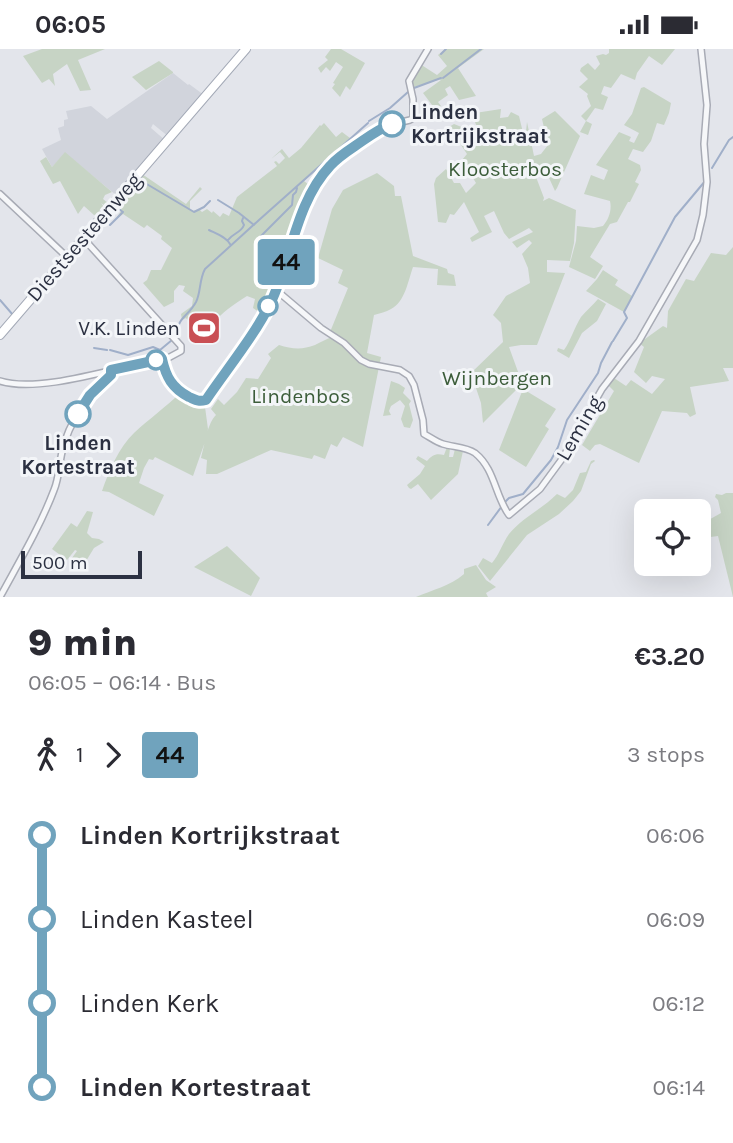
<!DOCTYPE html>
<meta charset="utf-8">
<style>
:root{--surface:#fff;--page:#f2f2f3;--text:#2b2b33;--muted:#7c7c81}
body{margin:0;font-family:Karla,sans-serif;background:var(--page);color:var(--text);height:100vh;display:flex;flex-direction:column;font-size:26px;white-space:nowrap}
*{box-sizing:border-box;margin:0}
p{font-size:23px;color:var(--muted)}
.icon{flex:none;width:38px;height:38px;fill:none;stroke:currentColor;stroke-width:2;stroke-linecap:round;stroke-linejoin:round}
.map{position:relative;height:548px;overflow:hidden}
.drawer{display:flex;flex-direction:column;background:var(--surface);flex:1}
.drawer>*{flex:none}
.badge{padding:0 14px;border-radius:5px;font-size:24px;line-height:46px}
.controls{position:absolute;left:634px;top:450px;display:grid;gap:14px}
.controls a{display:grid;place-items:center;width:77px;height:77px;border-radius:10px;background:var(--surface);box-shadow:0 7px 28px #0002;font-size:35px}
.scale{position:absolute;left:21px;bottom:18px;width:121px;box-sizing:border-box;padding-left:7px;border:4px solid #2c3142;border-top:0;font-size:19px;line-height:24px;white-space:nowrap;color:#2c3142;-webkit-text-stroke:5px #f3f5f8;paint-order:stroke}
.map>.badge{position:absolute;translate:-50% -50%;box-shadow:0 0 0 4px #fff}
.legs{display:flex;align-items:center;gap:10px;height:77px;padding:0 28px;font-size:23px}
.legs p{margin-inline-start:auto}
.overview{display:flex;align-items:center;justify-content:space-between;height:119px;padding:0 28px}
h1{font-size:38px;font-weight:800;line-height:52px}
ul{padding:0 28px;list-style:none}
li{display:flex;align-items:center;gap:24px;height:84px;font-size:26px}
li i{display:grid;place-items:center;width:10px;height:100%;margin:0 9px;background:currentColor}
li i::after{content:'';width:18px;height:18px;margin:-9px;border:5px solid;border-radius:50%;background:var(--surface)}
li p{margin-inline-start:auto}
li:first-child i{background:linear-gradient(#0000 50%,currentColor 0)}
li:last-child i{background:linear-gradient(currentColor 50%,#0000 0)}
.status{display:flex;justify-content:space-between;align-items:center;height:49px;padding:0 35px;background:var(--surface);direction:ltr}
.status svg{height:19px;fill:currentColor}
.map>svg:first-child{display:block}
.built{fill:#d1d4dc}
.green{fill:#c7d4c5}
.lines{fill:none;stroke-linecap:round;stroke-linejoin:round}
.stream{stroke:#a0afc9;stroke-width:2}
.tertiary-casing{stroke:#a8abb5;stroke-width:8}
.primary-casing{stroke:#a3a9b6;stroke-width:10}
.tertiary{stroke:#f6f7f9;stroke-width:5}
.primary{stroke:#fff;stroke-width:8}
.line-1-casing{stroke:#fff;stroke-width:16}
.line-1{stroke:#70a3bd;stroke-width:10}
.stop-1-dot{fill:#fff;stroke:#70a3bd;stroke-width:3.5}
.labels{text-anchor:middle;stroke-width:6;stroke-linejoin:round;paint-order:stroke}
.stop-label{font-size:21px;font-weight:bold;fill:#2c3142;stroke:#f3f5f8;text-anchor:start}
.park-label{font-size:21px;fill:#3c5d3a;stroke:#f3f5f8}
.street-label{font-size:21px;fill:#2c3142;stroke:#f3f5f8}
.poi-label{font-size:21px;fill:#2c3142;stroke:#f3f5f8;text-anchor:end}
</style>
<div class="status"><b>06:05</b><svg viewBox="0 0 49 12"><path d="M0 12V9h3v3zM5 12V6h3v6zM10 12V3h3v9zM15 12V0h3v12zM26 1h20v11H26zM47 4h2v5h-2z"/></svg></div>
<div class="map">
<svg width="733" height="548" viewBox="0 0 733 548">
<rect width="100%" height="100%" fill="#e3e5eb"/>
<path class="built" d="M173,24L188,36L189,35L204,46L169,88L153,75L151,79L166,92L116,146L65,104L52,118L42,100L61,91L58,79L64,77V71L68,70L66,62L91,57L107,70Z"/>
<path class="green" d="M42,0H105L78,11L91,41L80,42L67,15L53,25L55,37L49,30L42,34L23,7Z
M331,0H341L365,14L350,41L346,37L340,48L332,39L335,35L333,34L343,18L336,13L330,22L326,18L321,24L318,19L328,11L325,8Z
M445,0H484L458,19L476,47L459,51L450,37L445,40L448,46L438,53L441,57L435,60L423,44L441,31L439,30L411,39V32L420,15L437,26L447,17L438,6Z
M609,0H675L662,16L649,7L637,24L635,31L621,25L611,39L604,37L601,45L608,48L603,61L595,59L586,72L592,75L588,86L580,83L586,72L581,67L591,57L587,47L588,45L579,38L588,30L580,22L581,19L588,14L595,21L600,15L596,7L603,5L606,6L609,4Z
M159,12L173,23V24L146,41L132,28Z
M644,38L671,54L669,64L664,76L657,74L651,92L643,103L633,100L628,110L640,116L641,121L635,133L639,135L630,153H628L617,173L610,175L590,208L603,217L595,230L569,218L576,192L577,177L594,179L603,177C609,170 612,161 610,152L584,145L591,126L604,131L608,121L596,116L619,83L631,88L629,92L634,94L639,84L624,76L632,65L641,39Z
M470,60H474L475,64L501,60L500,69L508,68L511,63L519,67L525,92L527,73L534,107L541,105L548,96L542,70L555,62L580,87L557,139L555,142L545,120L536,128L544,149L543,152L549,149L576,161L574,194L570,212L547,211V223L565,224L537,296H521L509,298L521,331L518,339L483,374L481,354L471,324L503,293L501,274L493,266L506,247L530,234L528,219L522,205L532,194L529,191L517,199L512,193L533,183L529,179L509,190L504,184L494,162L484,167L492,183L472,193L470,189L479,183L464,153L454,166L450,165L446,174L438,173L434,135L436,129L446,120L454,134H460L466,144L476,134L462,111L467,105L449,78L454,75L464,79L472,95L484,96L486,91L480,86Z
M324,74L336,88L342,83L350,89L349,91L304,132L313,139L275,242L262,265L253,259L255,250L247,247C233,256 222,263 212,276L217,283L205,292L186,269L182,271L181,265L192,257L193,249L183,242L185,237L179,236L174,242V253L164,258L143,234L147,231L151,221H161L172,199L161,190L162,187L147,176L144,179L123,165L118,169L117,168L121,162L115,157L142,125L186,155L200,138L202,140L190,152V160L193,162L199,160L202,163L207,160L212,164L213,162L220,168L223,164L229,167L237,148L277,117L274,113L276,112L279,115L285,109L280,103L271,110L282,100L289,109L301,99L320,76L321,77Z
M65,103L112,143L105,146L103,150L109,155V156L105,154V157L101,154L104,158L102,160H100L99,165L94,166L84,157L78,165L60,132L53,135L40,112L46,108L52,118Z
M377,124L394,137L395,147H401L413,207L447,220L448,224L454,226L456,237L437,236L438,220L413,218C408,232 405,253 391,260C386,263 380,264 374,266L367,304L381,308L363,398L343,388L337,398L331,395L325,410L314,406L312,410L271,401L217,425H206L207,411L201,409C205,395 207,375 216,366L211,360L218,350L224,356L237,343L246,329L258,330L271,309L268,305L279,296C292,300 302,301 315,296C321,293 326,290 332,288L330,283L348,239L338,234L343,221L318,209L332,160L343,141Z
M733,198V319H723L729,332L690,338L696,365L690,368L687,364L662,362L639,414L600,395L595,396L590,402L582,396L614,342L608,336L614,329L626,337L631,331L652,345L665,330L652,327L646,334L634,323L644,298L639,294L643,289L645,290L663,277L667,279L668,262L686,230L694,232L711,204L726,206Z
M603,221L618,231L615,236L632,247L624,263L586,242L597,230Z
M598,250L606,255L597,272L582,284L569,309L557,302L558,299L564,301C571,291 574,279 581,268C586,262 593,256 598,250Z
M391,332L399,335L405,339L403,344L411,352L409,355L413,371L410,379L404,378L401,370L405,357L400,351L391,357L389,362L391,366L383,367Z
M523,340L556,360L545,377L549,380L526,418L499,401Z
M180,344L204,356L205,358L208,380L206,390L193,427L155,408L153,411L149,410L144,419L139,434L164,446L154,467L109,443L102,442C109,422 119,398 134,384C149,370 166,358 180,344Z
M447,398L450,399L449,408H453L455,400L463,402L458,425L431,451L418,435L411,440L409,439L407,436L420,425L425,417L416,410L418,407L427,412C432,406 436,404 444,406Z
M594,411L595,412L591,415L581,442L573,452L559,465L527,486L490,532L478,517L483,509L492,514C499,506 502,495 509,485C522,469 542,460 557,445L565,449L573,441L580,424L586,423L591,412Z
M726,444H733V548L718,487L703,489L698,493V477L721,464L718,451L715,448L716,445L722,446Z
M87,462L93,463L87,484L92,489L99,490L104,493L94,499L80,522L69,513L77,502L75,501L67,511L52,500L71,474L77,478Z
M227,497L260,529L251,547L194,518Z
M476,516L486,531L496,538L486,544L488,548H416C432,541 450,537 464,525V520Z"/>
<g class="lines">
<path class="stream" d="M441,5L446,0
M443,29L481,0
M414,39L441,29
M369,72L390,59L408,43
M712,119L729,91L733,88
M140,128L145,134L194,163L204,158L210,152
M218,151L239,164L254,176
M110,176L123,163L116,158
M209,181C217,185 226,188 230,195
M228,191C233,184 241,184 244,176L242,172L243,169
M257,191L292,156L293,146L296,143L297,139
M0,251L13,266
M176,287C178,267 188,268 196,253C201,243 199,231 205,220L259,171L368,74
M613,292L627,269L624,263L675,168L706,131
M94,299L107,301
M110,301L128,306L153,298L160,301L172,291
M504,454L509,449L523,445L551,411L558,398L567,371L598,324L601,314L612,293
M488,476L502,457"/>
<g class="tertiary-casing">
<path id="tertiary" d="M0,145L67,208
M278,237V242L282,246L321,279L344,294L361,311L369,315L400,321L409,327L414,336L423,371L424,385C430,388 436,393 443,395C453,398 466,398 475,404C495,420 495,447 509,466L540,440L562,410L602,340L639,292L697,191L703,166L707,133L704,95L707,56L701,0
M162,310C167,331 180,352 204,352L207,349L261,270L273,250L299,174L314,140L323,124L338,109L375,83L389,76L410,71L413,69V50L409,32L428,0
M0,332C42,345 122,316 168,309L181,302V297L83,189
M0,548C19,513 40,478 54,441C59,429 59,416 62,403C69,371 88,348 111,326V321"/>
</g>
<g class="primary-casing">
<path id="primary" d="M0,286L246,0"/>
</g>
<use href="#tertiary" class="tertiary"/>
<use href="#primary" class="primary"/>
</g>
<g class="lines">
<g class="line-1-casing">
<path id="line-1" d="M78,365L90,346L111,326V321L162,310C166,328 172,339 189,348C196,351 198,353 206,351C227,320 255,286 271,253C291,211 296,153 330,117C337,109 346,103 355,97C367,89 378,80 392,75"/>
</g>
<use href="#line-1" class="line-1"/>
</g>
<defs>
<g id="stadium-square" transform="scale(1.75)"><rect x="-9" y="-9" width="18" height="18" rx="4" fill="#c94f54" stroke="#f3f5f8"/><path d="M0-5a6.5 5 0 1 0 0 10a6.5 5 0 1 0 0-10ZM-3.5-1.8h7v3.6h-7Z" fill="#fff"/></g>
</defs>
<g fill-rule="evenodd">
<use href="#stadium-square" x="204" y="279"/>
</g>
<g class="stop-1-dot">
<circle cx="392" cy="75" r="12"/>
<circle cx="268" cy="257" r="9"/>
<circle cx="156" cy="311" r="9"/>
<circle cx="78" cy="365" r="12"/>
</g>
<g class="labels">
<g class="stop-label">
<text x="411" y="70">Linden<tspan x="411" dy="24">Kortrijkstraat</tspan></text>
<text x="78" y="401" text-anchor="middle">Linden<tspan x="78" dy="24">Kortestraat</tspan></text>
</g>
<g class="park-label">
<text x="505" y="127">Kloosterbos</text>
<text x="497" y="336">Wijnbergen</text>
<text x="301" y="354">Lindenbos</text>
</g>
<g class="street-label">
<text transform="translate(84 188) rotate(-49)" y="7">Diestsesteenweg</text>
<text transform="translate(579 379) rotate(-60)" y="7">Leming</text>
</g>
<g class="poi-label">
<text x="180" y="286">V.K. Linden</text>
</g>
</g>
</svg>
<div class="controls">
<a><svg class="icon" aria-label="locate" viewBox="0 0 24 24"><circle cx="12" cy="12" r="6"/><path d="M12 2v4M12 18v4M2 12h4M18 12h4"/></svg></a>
</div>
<div class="scale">500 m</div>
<b class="badge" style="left:286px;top:213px;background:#70a3bd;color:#111">44</b>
</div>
<section class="drawer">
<div class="overview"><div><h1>9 min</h1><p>06:05 – 06:14 · Bus</p></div><b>€3.20</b></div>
<div class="legs"><svg class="icon" aria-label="walk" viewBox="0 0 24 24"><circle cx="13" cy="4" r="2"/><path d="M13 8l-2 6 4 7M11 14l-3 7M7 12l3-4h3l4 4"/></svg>1<svg class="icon" aria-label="forward" viewBox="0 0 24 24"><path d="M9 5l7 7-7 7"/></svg><b class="badge" style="background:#70a3bd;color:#111">44</b><p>3 stops</p></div>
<ul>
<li><i style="color:#70a3bd"></i><b>Linden Kortrijkstraat</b><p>06:06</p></li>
<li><i style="color:#70a3bd"></i><span>Linden Kasteel</span><p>06:09</p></li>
<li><i style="color:#70a3bd"></i><span>Linden Kerk</span><p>06:12</p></li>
<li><i style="color:#70a3bd"></i><b>Linden Kortestraat</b><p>06:14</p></li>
</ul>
</section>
